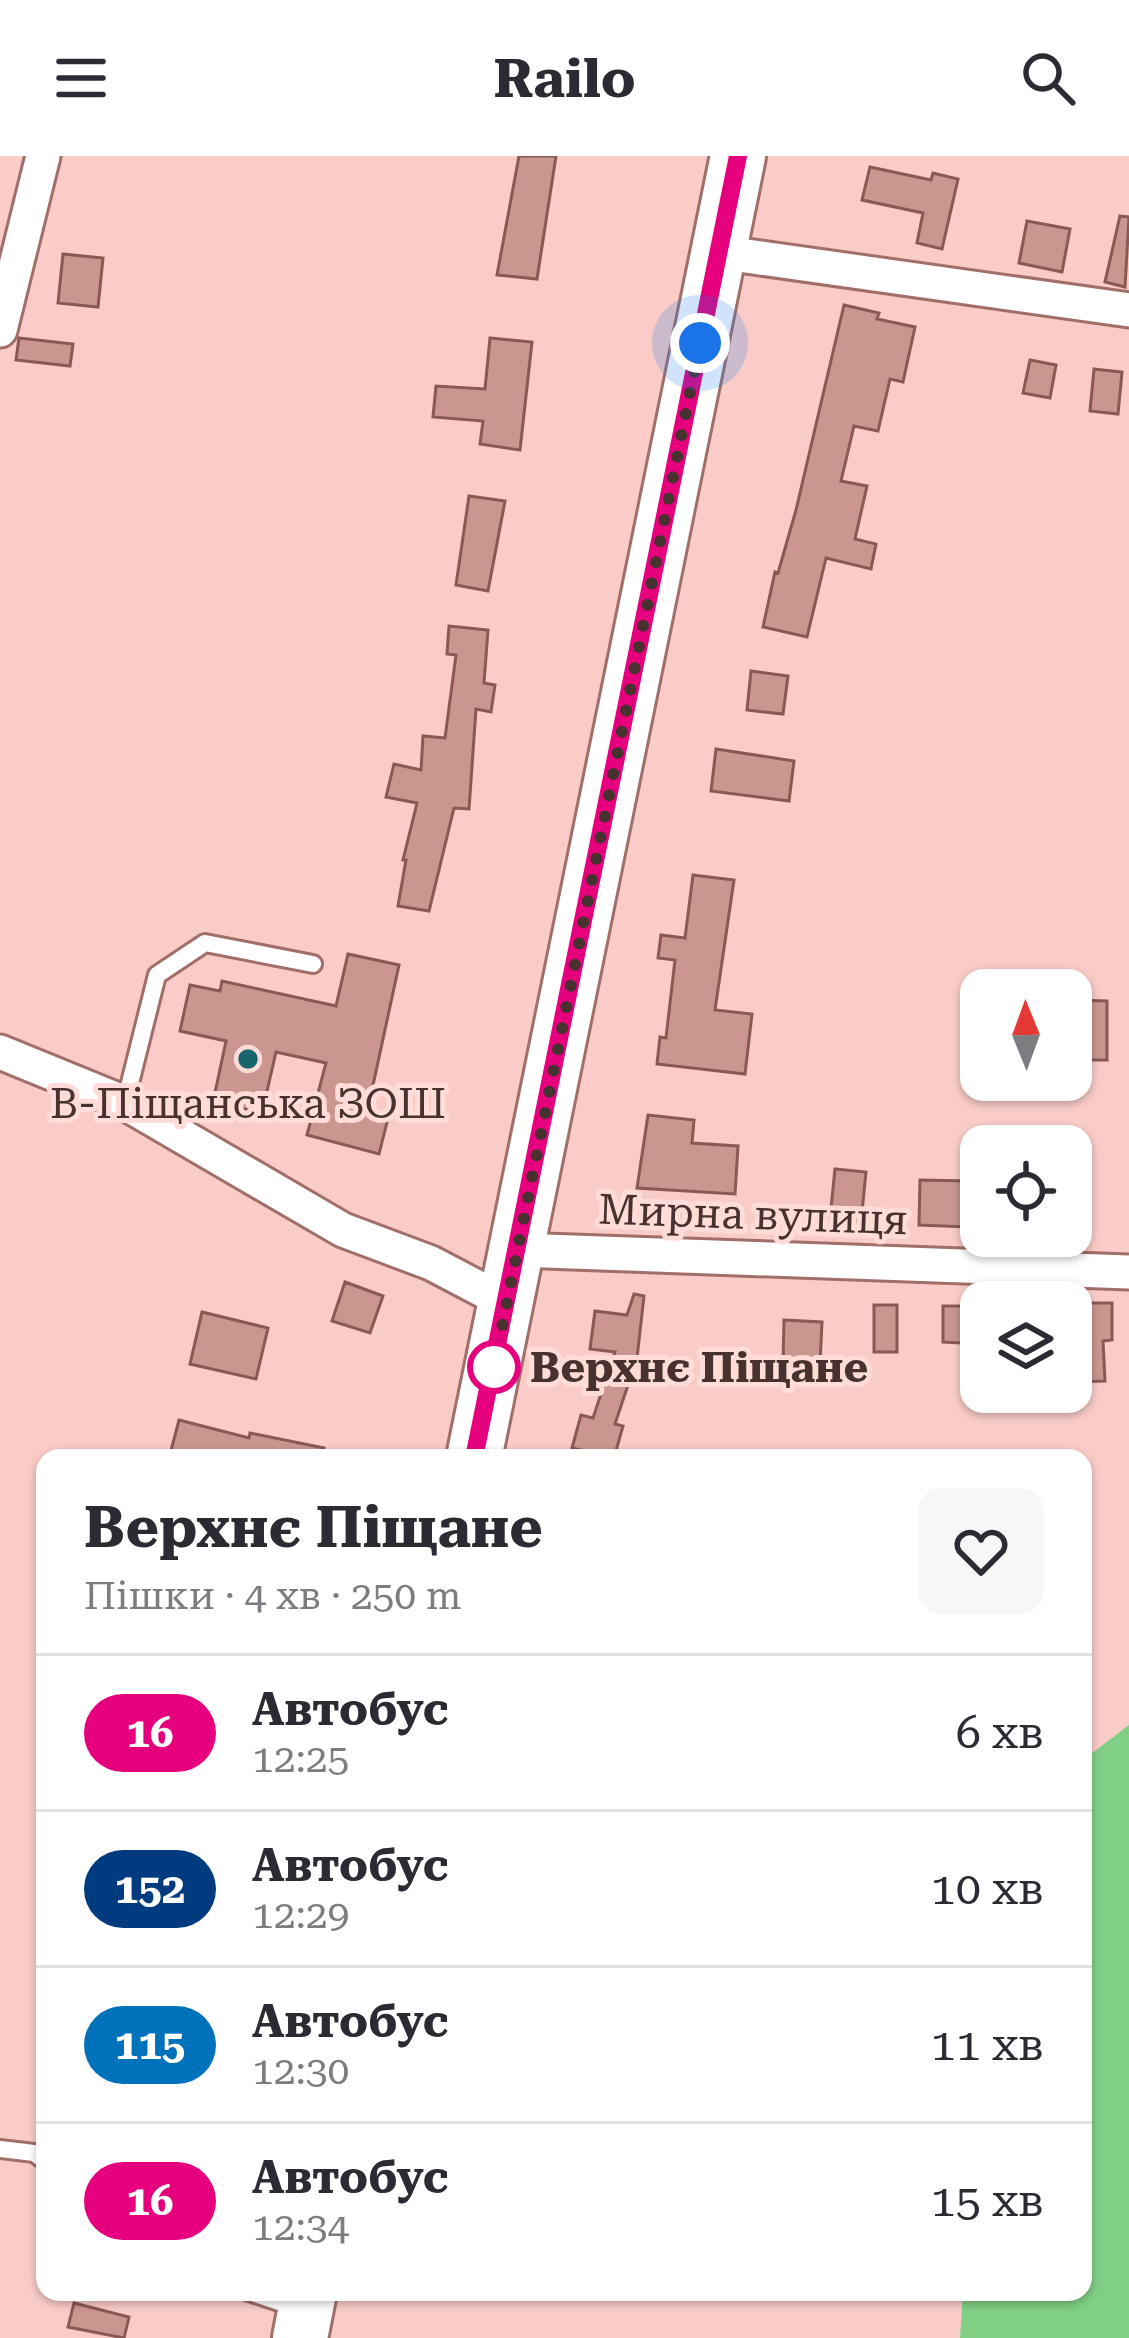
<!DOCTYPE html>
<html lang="uk">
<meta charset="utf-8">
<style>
:root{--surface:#fff;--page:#f7f7f7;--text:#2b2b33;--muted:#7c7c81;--line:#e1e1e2}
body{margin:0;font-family:"Roboto Serif",serif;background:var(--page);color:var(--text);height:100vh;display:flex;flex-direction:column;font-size:45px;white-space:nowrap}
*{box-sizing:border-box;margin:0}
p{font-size:39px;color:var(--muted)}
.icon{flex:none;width:66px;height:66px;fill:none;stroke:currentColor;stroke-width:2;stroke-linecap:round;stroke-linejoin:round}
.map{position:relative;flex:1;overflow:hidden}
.drawer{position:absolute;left:36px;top:1293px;width:1056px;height:852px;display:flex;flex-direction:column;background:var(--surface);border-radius:24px;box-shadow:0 3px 9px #0004}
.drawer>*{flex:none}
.badge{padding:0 24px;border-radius:39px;font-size:42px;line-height:78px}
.needle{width:78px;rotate:359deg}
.controls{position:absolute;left:960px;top:813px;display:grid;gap:24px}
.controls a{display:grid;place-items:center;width:132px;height:132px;border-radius:24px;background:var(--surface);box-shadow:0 3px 9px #0004;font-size:60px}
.you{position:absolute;width:60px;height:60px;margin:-30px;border:9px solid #fff;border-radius:50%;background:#1a73e8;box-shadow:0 0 0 18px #1a73e833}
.map>.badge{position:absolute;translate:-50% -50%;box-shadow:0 0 0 6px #fff}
.round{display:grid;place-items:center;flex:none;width:126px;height:126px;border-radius:24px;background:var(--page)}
.head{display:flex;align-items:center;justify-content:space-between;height:204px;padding:0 48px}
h1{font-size:57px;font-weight:700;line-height:90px}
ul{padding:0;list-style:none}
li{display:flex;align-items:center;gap:36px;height:156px;padding:0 48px;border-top:3px solid var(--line)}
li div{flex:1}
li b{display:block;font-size:45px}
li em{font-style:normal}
li .badge{min-width:132px;font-weight:700;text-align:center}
header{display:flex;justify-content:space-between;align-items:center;height:156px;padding:0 48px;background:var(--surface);font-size:54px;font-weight:700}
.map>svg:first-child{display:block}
.green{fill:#81cf85}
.building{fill:#cb9690;stroke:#8a5954;stroke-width:3}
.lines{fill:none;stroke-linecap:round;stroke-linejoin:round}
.lane-casing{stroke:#a16e69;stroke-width:22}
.street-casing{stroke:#a16e69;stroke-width:39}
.primary-casing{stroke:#a16e69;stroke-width:60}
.lane{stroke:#fff;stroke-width:16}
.street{stroke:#fff;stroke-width:33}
.primary{stroke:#fff;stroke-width:54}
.line-casing{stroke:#fff;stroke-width:27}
.line{stroke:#e6007e;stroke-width:18}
.walk{stroke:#48322f;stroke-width:12;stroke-dasharray:0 21.6}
.poi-dot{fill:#18656d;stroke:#ffdcd8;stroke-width:4.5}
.stop-dot{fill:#fff;stroke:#e6007e;stroke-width:6}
.labels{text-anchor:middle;stroke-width:10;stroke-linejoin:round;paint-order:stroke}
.poi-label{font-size:42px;fill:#48322f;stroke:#ffdcd8}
.street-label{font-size:42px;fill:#48322f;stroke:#ffdcd8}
.stop-label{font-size:42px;font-weight:bold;fill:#48322f;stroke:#ffdcd8;text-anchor:start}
</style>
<header><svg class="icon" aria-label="menu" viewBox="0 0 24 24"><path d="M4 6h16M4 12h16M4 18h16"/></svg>Railo<svg class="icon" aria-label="search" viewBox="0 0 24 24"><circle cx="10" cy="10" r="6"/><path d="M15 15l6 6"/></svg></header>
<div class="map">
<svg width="1129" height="2182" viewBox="0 0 1129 2182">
<rect width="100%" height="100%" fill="#f9ccc7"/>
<path class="green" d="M1129,1569V2182H960L963,2136H1083V1604Z"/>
<path class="building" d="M519,0H556L537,123L497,119Z
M870,11L931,24L933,17L958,23L942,93L917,87L923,57L862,44Z
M1120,60L1129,61L1125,131L1105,126Z
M1027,65L1070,73L1062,116L1019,107Z
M63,98L103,102L98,151L58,147Z
M844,149L879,157L877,163L915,171L903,226L890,223L878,275L854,270L841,325L867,330L855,383L876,388L871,413L826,402L807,481L763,471L775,416L778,417L796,354Z
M19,182L73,188L70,210L16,204Z
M490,182L532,186L520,294L480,288L483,265L433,261L436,230L485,233Z
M1030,204L1056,209L1050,242L1023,237Z
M1094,213L1122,216L1118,258L1090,255Z
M469,340L505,345L488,435L456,429Z
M449,470L488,474L484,527L495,529L491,556L476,553L469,653L454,652L429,755L398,750L406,704H403L417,647L386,641L394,608L421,614L423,580L445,582L456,499L447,498Z
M751,515L788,520L783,558L747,554Z
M716,593L794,605L789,645L711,635Z
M693,719L734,724L715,854L752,858L745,918L657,908L660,881L666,882L675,804L658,802L661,779L685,782Z
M348,798L399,809L367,957L388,962L379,998L307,979L326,907L276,896L262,957L213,946L226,885L180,875L190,829L220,835L222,825L336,850Z
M1071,844L1107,845V904H1071Z
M648,959L694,964L692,987L738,990L735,1038L637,1032Z
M835,1013L866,1016L861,1066L830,1062Z
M920,1024L969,1025L967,1071L919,1069Z
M345,1126L383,1140L370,1177L332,1165Z
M634,1138L644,1140L637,1202L615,1268L623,1270L614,1302L572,1292L581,1259L593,1262L615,1196L590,1193L595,1155L627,1159Z
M1071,1147H1112V1184L1103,1185L1105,1225L1071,1226Z
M874,1149H897V1196H874Z
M943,1150H981V1188L943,1186Z
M202,1156L268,1172L256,1223L190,1208Z
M784,1164L822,1166L820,1208L783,1207Z
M179,1264L249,1282L250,1277L324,1292L323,1302H169Z
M74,2147L129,2161L124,2182L68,2171Z"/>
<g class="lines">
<g class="lane-casing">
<path id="lane" d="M125,947L157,819L205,787L313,808
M0,1993L34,1997L45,2005
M249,2136L300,2153"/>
</g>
<g class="street-casing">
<path id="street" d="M718,96L1129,154
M0,174L43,0
M0,896L125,947L343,1074L431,1107L507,1147
M517,1094L1129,1116"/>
</g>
<g class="primary-casing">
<path id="primary" d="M474,1302L738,0
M300,2182L309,2136"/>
</g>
<use href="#lane" class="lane"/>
<use href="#street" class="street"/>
<use href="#primary" class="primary"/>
</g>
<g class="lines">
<g class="line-casing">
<path id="line" d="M474,1302L738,0"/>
</g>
<use href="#line" class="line"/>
<path class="walk" d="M494,1211L700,187"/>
</g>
<circle class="poi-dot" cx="248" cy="903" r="12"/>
<circle class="stop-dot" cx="494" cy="1211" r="24"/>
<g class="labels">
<g class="poi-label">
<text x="248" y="962">В-Піщанська ЗОШ</text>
</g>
<g class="street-label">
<text transform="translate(753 1058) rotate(2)" y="15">Мирна вулиця</text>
</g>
<g class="stop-label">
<text x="530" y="1226">Верхнє Піщане</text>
</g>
</g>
</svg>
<div class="controls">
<a><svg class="needle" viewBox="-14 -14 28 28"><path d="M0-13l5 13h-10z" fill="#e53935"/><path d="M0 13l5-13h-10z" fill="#7c7c81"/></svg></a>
<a><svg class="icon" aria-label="locate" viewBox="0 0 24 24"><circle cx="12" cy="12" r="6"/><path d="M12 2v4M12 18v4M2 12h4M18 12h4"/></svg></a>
<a><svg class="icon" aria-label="layers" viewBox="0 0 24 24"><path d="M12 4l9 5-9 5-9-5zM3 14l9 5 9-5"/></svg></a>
</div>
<div class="you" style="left:700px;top:187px"></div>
<section class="drawer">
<div class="head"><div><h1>Верхнє Піщане</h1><p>Пішки · 4 хв · 250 m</p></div><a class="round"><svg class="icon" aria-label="heart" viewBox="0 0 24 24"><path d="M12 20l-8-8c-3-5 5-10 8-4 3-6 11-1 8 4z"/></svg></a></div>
<ul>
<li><span class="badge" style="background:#e6007e;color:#fff">16</span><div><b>Автобус</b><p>12:25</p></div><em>6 хв</em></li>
<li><span class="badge" style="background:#003b80;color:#fff">152</span><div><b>Автобус</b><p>12:29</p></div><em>10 хв</em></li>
<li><span class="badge" style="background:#0072bc;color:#fff">115</span><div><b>Автобус</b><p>12:30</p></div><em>11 хв</em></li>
<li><span class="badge" style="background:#e6007e;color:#fff">16</span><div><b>Автобус</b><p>12:34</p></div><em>15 хв</em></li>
</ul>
</section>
</div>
